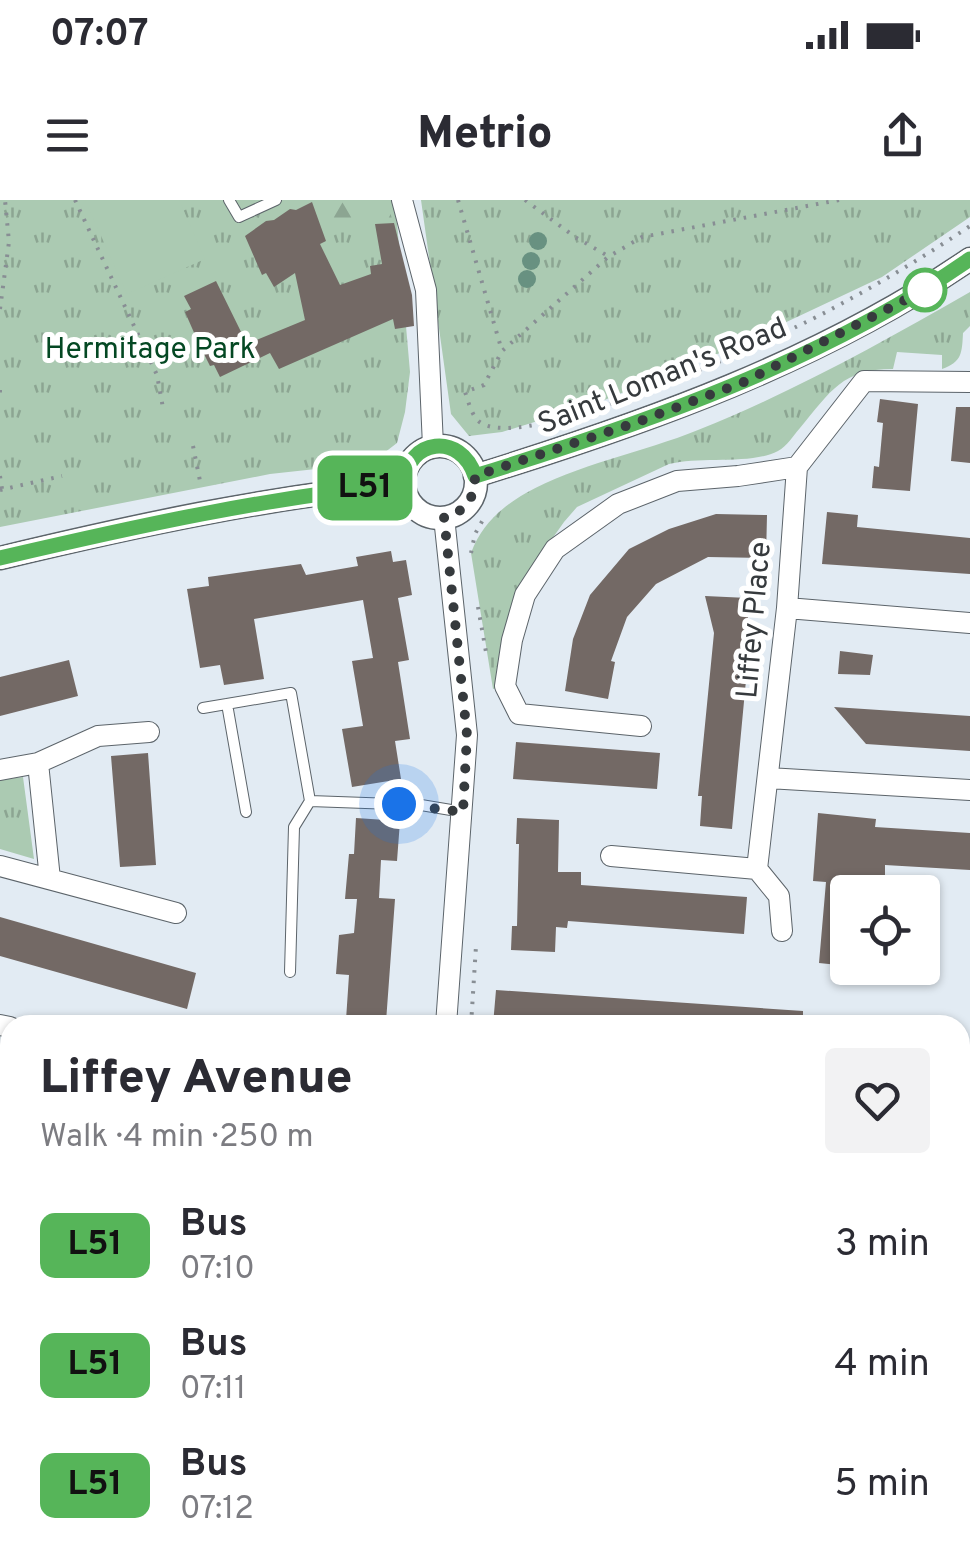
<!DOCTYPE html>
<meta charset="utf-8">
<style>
:root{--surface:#fff;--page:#f2f2f3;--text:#2b2b33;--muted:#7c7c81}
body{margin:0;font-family:Overpass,sans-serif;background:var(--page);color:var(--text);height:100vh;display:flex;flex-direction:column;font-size:38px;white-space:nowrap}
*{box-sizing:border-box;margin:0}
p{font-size:32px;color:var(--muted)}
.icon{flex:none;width:55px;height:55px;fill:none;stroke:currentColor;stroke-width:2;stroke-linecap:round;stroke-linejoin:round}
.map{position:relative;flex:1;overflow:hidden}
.sheet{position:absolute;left:0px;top:815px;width:970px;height:550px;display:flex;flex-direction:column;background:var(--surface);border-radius:30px 30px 0 0;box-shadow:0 2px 8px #0004}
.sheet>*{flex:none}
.badge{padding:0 20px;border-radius:15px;font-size:35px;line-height:65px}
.fabs{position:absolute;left:830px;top:675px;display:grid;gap:20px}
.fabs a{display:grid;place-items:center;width:110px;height:110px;border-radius:10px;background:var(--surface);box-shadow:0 2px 8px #0004;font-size:50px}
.you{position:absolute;width:50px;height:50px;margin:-25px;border:8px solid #fff;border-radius:50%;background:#1a73e8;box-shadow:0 0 0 15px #1a73e833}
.map>.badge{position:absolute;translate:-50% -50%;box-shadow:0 0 0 5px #fff}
.round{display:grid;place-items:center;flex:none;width:105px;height:105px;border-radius:10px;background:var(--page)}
.head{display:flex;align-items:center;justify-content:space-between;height:170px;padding:0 40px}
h1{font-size:48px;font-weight:800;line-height:75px}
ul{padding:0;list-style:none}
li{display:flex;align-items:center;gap:30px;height:120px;padding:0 40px}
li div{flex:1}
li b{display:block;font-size:38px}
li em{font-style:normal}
li .badge{min-width:110px;font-weight:700;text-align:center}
.status{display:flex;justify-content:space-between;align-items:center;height:70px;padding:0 50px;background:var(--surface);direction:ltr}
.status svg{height:28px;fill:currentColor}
header{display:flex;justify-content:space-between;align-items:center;height:130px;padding:0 40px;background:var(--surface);font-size:45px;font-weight:800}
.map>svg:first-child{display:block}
.grass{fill:url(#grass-tufts)}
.forest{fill:url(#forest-firs)}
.garden{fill:#abcab2}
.building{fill:#736965}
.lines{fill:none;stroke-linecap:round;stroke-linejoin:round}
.service-casing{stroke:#5c646a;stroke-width:12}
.minor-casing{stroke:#5c646a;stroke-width:22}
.tertiary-casing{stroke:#5c646a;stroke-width:25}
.path{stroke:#888e94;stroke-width:4;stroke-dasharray:2.5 8;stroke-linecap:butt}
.service{stroke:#fff;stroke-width:10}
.minor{stroke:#fff;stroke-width:20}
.tertiary{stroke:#fff;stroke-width:22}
.tree{fill:#689181}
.line-casing{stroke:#fff;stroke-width:22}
.line{stroke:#56b559;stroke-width:15}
.walk{stroke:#363a3d;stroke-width:10;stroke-dasharray:0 18}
.stop-dot{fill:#fff;stroke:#56b559;stroke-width:5}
.labels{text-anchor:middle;stroke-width:10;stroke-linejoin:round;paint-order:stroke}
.park-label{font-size:30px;fill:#044823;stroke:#fff}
.street-label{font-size:30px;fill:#363a3d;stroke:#fff}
</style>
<div class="status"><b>07:07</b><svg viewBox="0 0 49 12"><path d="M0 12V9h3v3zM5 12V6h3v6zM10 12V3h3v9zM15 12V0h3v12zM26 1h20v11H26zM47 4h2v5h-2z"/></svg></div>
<header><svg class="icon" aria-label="menu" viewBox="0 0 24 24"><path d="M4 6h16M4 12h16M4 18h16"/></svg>Metrio<svg class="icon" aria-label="share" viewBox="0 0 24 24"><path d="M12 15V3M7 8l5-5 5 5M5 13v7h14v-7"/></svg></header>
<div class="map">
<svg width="970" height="1365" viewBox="0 0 970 1365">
<defs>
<pattern id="grass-tufts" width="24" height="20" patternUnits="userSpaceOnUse" patternTransform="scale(2.5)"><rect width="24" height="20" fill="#abcab2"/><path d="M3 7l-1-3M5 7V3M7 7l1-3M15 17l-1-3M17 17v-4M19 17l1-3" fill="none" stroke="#8ca592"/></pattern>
<pattern id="forest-firs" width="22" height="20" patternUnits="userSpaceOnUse" patternTransform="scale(2.5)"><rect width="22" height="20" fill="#abcab2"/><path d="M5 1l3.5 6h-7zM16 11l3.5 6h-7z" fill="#8ca592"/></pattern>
</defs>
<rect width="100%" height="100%" fill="#e2ebf3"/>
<path class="grass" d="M0,0H392L397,23L410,172L405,212L397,243L371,263L270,274L0,327Z
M421,0H970V17L882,77L727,150L602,201L502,232L469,236L451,214Z
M970,92V126L963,133C962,153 962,162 942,169V155L897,152L893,169C842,169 831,191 800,228C793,236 787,246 778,251C751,265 701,256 669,264L577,307L564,322L525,377L499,487L493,489L471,353C481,326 500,308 526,293C575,265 644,252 698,230C793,192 881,143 970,92Z
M23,577L34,659L0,649V580Z
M0,844L10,845V1099L0,1104Z
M960,942H970V1075L960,1070Z"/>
<path class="forest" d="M296,0H387L393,23L305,29Z"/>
<path class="garden" d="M85,0H179L205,59L127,94Z"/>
<path class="building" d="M312,2L326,41L320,44L340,85L371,74L370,66L382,64L375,24L394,23L412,95L414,126L395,129L393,119L279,169L270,153L220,177L214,165L210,166L199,144L185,112L191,109L184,96L216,81L247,144L305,120L295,73L274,87L266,73L262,75L245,36L266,21L274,20L290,9L296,10Z
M880,199L918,204L910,291L872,288L874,266L879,267L883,223L877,222Z
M956,207H970V263L951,261Z
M827,312L858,315L857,327L970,338V374L822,364Z
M716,314L767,315L766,358L708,357L656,384L627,417L611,461L615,462L608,499L565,491L573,439L590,395L629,349L669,329Z
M391,351L393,362L406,360L412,395L398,398L409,460L398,462L410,539L395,541L401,579L352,587L342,529L363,526L352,461L373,458L363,400L254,419L264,479L224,485L220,465L200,468L187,389L209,386L208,377L301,364L306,375L358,366L356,357Z
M705,396L748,398V427H751L732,629L700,626L702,596H698L714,433Z
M840,451L873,455L870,475L838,474Z
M69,460L78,496L0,516V477Z
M834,507L970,516V551L866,544Z
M516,542L660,553L657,589L513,579Z
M148,553L156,665L120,667L111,556Z
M818,613L876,619L875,627L970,633V670L885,665V687L848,686V766L819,763L826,682L813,681Z
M356,618L400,621L397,661L381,660L379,698L395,699L386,822L346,820L349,775L336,774L339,735L354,733L357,699H345L349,654H354Z
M517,618L559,620L558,672H581V685L747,697L744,734L568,721L567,728L556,727L555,752L511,750L512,726H517L519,644H516Z
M0,717L196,773L187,809L0,756Z
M496,790L803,811V825H493Z"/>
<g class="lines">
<g class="service-casing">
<path id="service" d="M229,0L239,17L276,0
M227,504L246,612
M203,508L291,493L310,601L294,627L290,772
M310,601L421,605L463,612"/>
</g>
<g class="minor-casing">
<path id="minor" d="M402,0L426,90L433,246
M444,317L467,535L446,825
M787,408L970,423
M641,526L519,514L505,486L512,440L525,395L555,349L618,304L677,281L738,276L797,267
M38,563L50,679
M0,570L38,563L98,536L149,532
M768,578L970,590
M611,656L757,669
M0,666L176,713
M782,731L779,696L757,669L787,408L797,267L864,181L970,182
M0,825L10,827
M960,920L970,921
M960,1092L970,1096
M0,1114L10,1109
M893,1355L894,1365
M328,1365L331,1355
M613,1365L615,1355
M824,1365L825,1355"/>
</g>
<g class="tertiary-casing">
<path id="tertiary" d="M404 282a36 36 0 1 1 72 0a36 36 0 1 1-72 0Z
M475,276C646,223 821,161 970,59
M0,358C133,326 267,297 404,284"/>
</g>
<path class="path" d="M75,0L157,175L163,208
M458,0L502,151
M525,0L575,37L608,56
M839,0L642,37L608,57L502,151L484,185L465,192C469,203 472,219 483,224C535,250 771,141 826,112C875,86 924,57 970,26
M0,109L9,42L5,0
M0,190V194
M193,246L201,286
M0,276L2,289
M0,290L62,276
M471,353L475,334L485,316
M478,407L486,452
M471,825L476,746
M354,1365L357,1355"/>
<use href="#service" class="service"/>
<use href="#minor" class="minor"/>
<use href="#tertiary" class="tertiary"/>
</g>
<g class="tree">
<circle cx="538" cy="41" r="9"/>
<circle cx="531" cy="61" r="9"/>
<circle cx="527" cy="79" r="9"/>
</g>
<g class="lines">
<g class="line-casing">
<path id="line" d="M0,358C133,327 268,297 404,284C407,238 461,232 475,276C646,223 822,162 970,59"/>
</g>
<use href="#line" class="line"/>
<path class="walk" d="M399,604L463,612L467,535L444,317C466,312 475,298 475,276L635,223L744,182L925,90"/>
</g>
<circle class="stop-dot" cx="925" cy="90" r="20"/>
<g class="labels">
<g class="park-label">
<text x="150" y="158">Hermitage Park</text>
</g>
<g class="street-label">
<text transform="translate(662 175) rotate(-22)" y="10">Saint Loman's Road</text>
<text transform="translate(753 420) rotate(-85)" y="10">Liffey Place</text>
</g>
</g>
</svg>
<div class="fabs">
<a><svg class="icon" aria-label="locate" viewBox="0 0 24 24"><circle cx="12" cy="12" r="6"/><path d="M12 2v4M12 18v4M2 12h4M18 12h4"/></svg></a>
</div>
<div class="you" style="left:399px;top:604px"></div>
<b class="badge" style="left:365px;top:288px;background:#56b559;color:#111">L51</b>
<section class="sheet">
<div class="head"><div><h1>Liffey Avenue</h1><p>Walk · 4 min · 250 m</p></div><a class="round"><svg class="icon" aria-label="heart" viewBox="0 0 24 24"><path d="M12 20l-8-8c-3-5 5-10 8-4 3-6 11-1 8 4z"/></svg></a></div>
<ul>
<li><span class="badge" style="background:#56b559;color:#111">L51</span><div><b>Bus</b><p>07:10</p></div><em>3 min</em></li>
<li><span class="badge" style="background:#56b559;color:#111">L51</span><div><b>Bus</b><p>07:11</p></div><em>4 min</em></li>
<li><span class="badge" style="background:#56b559;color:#111">L51</span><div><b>Bus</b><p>07:12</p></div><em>5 min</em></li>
</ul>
</section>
</div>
